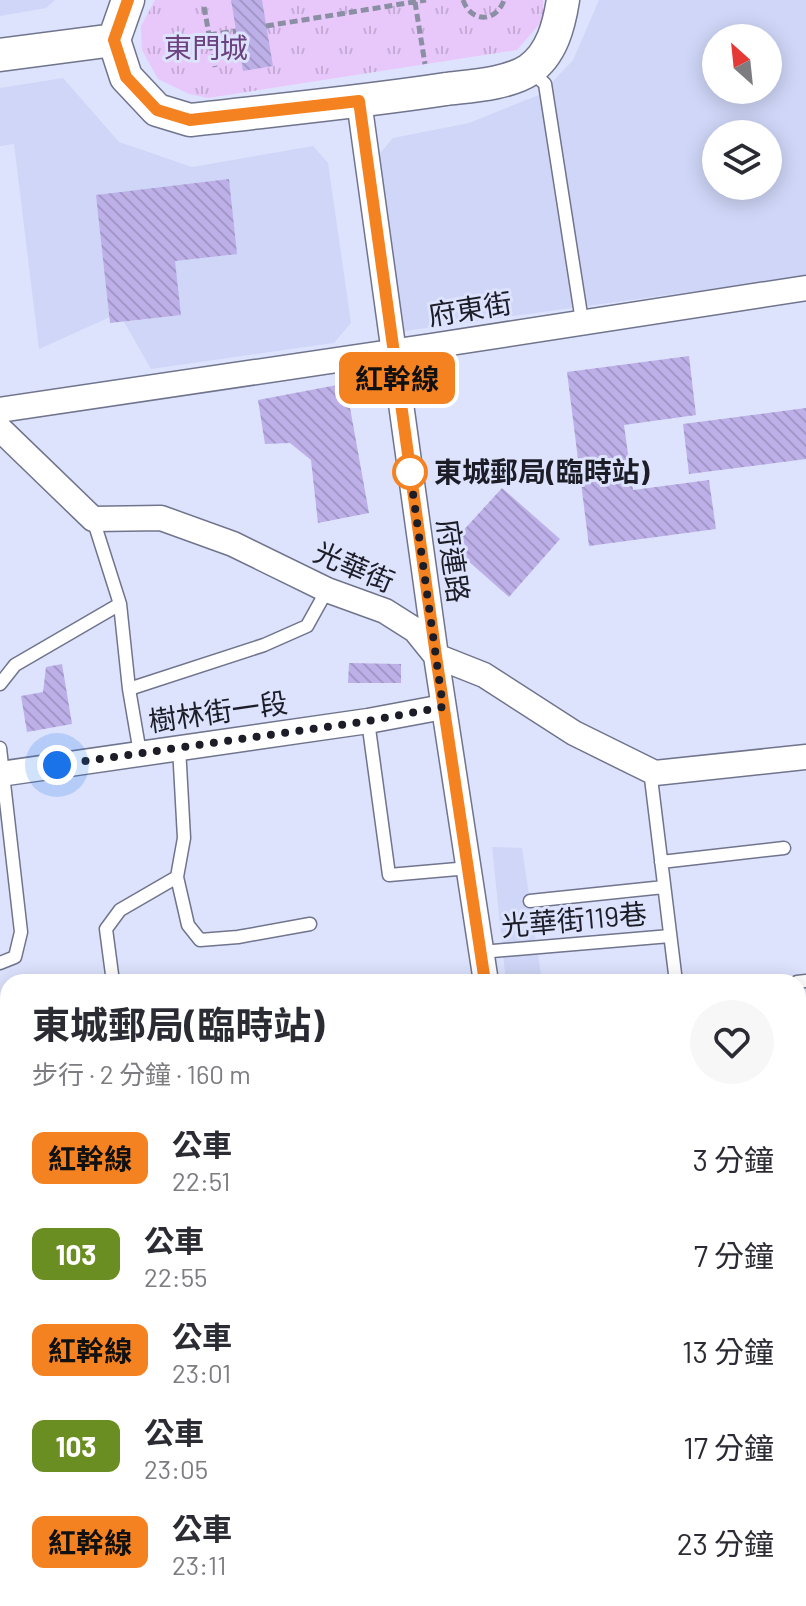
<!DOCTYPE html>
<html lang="zh-TW">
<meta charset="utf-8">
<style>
:root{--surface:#fff;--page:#f7f7f7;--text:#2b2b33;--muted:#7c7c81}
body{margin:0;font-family:Barlow,"Noto Sans TC",sans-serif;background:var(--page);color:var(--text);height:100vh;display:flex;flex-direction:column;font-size:30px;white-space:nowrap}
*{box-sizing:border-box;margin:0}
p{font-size:26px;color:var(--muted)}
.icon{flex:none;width:44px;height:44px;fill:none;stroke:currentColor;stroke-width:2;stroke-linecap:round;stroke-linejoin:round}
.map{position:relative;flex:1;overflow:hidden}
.details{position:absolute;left:0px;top:974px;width:806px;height:632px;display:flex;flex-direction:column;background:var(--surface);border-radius:24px 24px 0 0;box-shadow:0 4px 20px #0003}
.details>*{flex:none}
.badge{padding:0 16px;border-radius:12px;font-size:28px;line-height:52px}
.needle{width:52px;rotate:333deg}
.tools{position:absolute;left:702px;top:24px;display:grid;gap:16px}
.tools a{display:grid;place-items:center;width:80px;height:80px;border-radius:50%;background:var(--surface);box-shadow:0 4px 20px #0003;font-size:40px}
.you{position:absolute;width:40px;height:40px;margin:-20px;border:6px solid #fff;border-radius:50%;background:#1a73e8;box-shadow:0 0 0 12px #1a73e833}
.map>.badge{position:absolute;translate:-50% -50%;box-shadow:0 0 0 4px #fff}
.round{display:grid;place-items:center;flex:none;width:84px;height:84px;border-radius:42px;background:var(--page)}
.headline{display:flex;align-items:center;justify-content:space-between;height:136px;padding:0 32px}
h1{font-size:38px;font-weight:700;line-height:60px}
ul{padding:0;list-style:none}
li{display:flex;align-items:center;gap:24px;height:96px;padding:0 32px}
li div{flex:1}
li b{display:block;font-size:30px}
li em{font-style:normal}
li .badge{min-width:88px;font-weight:700;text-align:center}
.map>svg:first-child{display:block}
.built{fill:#cfd6f7;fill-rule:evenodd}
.park{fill:url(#park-tufts)}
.building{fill:url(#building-back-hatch)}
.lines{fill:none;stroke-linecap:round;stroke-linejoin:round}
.lane-casing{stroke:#70748c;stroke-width:15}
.street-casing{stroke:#70748c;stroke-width:27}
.secondary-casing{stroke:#70748c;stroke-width:35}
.path{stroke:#8b8fa3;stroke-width:5;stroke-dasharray:8 4;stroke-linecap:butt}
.lane{stroke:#fff;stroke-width:12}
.street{stroke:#fff;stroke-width:24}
.secondary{stroke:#fff;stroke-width:32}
.line-casing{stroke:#fff;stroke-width:18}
.line{stroke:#f58220;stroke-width:12}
.walk{stroke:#1c1d27;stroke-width:8;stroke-dasharray:0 14.4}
.stop-dot{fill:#fff;stroke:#f58220;stroke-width:4}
.labels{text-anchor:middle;stroke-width:6;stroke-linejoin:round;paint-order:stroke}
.park-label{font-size:28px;fill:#6b4180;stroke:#dde3fd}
.street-label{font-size:28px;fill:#1c1d27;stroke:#dde3fd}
.stop-label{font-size:28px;font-weight:bold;fill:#1c1d27;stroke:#dde3fd;text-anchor:start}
</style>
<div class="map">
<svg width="806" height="1606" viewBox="0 0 806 1606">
<defs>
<pattern id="park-tufts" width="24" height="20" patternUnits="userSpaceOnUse" patternTransform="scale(2)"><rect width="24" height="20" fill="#e8c8fa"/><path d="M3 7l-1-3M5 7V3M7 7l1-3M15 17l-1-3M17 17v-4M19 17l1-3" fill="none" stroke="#c6abd6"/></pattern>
<pattern id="building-back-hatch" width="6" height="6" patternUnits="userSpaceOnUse" patternTransform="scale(2)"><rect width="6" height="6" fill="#bdb0e8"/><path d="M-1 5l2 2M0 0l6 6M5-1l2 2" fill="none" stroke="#a297c7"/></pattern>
</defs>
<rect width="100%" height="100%" fill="#dde3fd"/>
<path class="built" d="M0,0H55L46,8L0,16Z
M599,0H806V276L397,332L376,158L393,138L469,123L541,94L573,60ZM716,38H768V90H716ZM716,134H768V186H716Z
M63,78L119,142L192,167L313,146L328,163L351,323L334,343L151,369L119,313L39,349L14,144L0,146V88Z
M492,847L522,848L542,982H506Z
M8,1056V1125L0,1126V1058Z"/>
<path class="park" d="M155,0H543V20L517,50L208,98L189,94L158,79L142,50L141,26Z"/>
<path class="building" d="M231,0H262L273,66L243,71Z
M229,179L237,254L175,261L181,315L110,323L96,195Z
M689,356L696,415L624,425L633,490L709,480L716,529L589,546L567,372Z
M337,385L347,391L369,513L318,523L311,460L290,443L265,444L258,400Z
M806,408V459L689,474L683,424Z
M502,488L560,539L509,597L450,545Z
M349,663L401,664V683H348Z
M62,664L72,724L27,732L21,696L43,692L46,667Z
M806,1152V1234L798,1235V1153Z"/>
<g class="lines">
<g class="lane-casing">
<path id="lane" d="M530,70L545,84L582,321
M93,519L120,604L129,689L140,753
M0,684L15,665L120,604
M129,689L264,645L307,626L327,590
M368,721L389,875L469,868
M0,748L21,932L15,957L0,963
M650,770L676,982
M661,862L784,848
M177,877L188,925L200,940L238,937L310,924
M530,901L664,887
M481,952L670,936
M113,982L106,929L120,910L177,877L184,838L179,747
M797,982L806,981
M0,1048L8,1047
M0,1354L8,1353
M798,1358L806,1425
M0,1423L8,1431
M798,1574L806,1570
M123,1598L126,1606
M227,1598L231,1606
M395,1598L399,1606
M740,1606L754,1598"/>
</g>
<g class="street-casing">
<path id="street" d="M359,101L436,656L486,982
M0,410L431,346L806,288
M0,429L93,519L161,518L233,544L327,590L385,611L415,630L436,656L484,675L574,733L655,773L806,757
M0,774L368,721L443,707
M798,1052L806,1051
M0,1163L8,1162"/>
</g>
<g class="secondary-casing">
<path id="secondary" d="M128,0L114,40L126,77L157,110L190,120C275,110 361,102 446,89C470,86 508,84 529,70C552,54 559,25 563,0
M0,55L114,40"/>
</g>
<path class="path" d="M463,0C471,23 496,23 504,0
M415,2L425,64
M204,7L215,67
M266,26L426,0
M209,35L236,31"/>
<use href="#lane" class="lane"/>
<use href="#street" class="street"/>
<use href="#secondary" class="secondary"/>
</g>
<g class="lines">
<g class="line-casing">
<path id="line" d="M128,0L114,40L126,77L157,110L190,120L359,101L436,656L485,982"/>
</g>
<use href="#line" class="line"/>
<path class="walk" d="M57,765L368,721L443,707L410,472"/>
</g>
<circle class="stop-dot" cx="410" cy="472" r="16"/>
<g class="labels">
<g class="park-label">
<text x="206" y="58">東門城</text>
</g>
<g class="street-label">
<text transform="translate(470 309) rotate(-9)" y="10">府東街</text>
<text transform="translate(453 561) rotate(82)" y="10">府連路</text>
<text transform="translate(354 567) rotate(23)" y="10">光華街</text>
<text transform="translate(218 712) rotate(-8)" y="10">樹林街一段</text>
<text transform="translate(574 920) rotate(-5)" y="10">光華街119巷</text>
</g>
<g class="stop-label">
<text x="434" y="482">東城郵局(臨時站)</text>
</g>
</g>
</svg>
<div class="tools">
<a><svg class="needle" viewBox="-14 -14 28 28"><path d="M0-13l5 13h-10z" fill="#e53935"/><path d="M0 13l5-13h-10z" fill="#7c7c81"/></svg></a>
<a><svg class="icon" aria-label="layers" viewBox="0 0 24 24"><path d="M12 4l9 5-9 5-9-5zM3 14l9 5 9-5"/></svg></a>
</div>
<div class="you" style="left:57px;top:765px"></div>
<b class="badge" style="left:397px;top:378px;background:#f58220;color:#111">紅幹線</b>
<section class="details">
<div class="headline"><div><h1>東城郵局(臨時站)</h1><p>步行 · 2 分鐘 · 160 m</p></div><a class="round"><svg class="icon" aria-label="heart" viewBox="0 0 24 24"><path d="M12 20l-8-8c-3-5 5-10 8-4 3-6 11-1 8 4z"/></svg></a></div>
<ul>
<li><span class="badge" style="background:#f58220;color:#111">紅幹線</span><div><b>公車</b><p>22:51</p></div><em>3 分鐘</em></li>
<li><span class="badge" style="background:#6b8e23;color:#fff">103</span><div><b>公車</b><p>22:55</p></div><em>7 分鐘</em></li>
<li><span class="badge" style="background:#f58220;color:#111">紅幹線</span><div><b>公車</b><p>23:01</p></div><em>13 分鐘</em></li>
<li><span class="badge" style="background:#6b8e23;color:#fff">103</span><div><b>公車</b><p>23:05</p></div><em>17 分鐘</em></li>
<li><span class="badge" style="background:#f58220;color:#111">紅幹線</span><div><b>公車</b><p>23:11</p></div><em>23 分鐘</em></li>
</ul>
</section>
</div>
